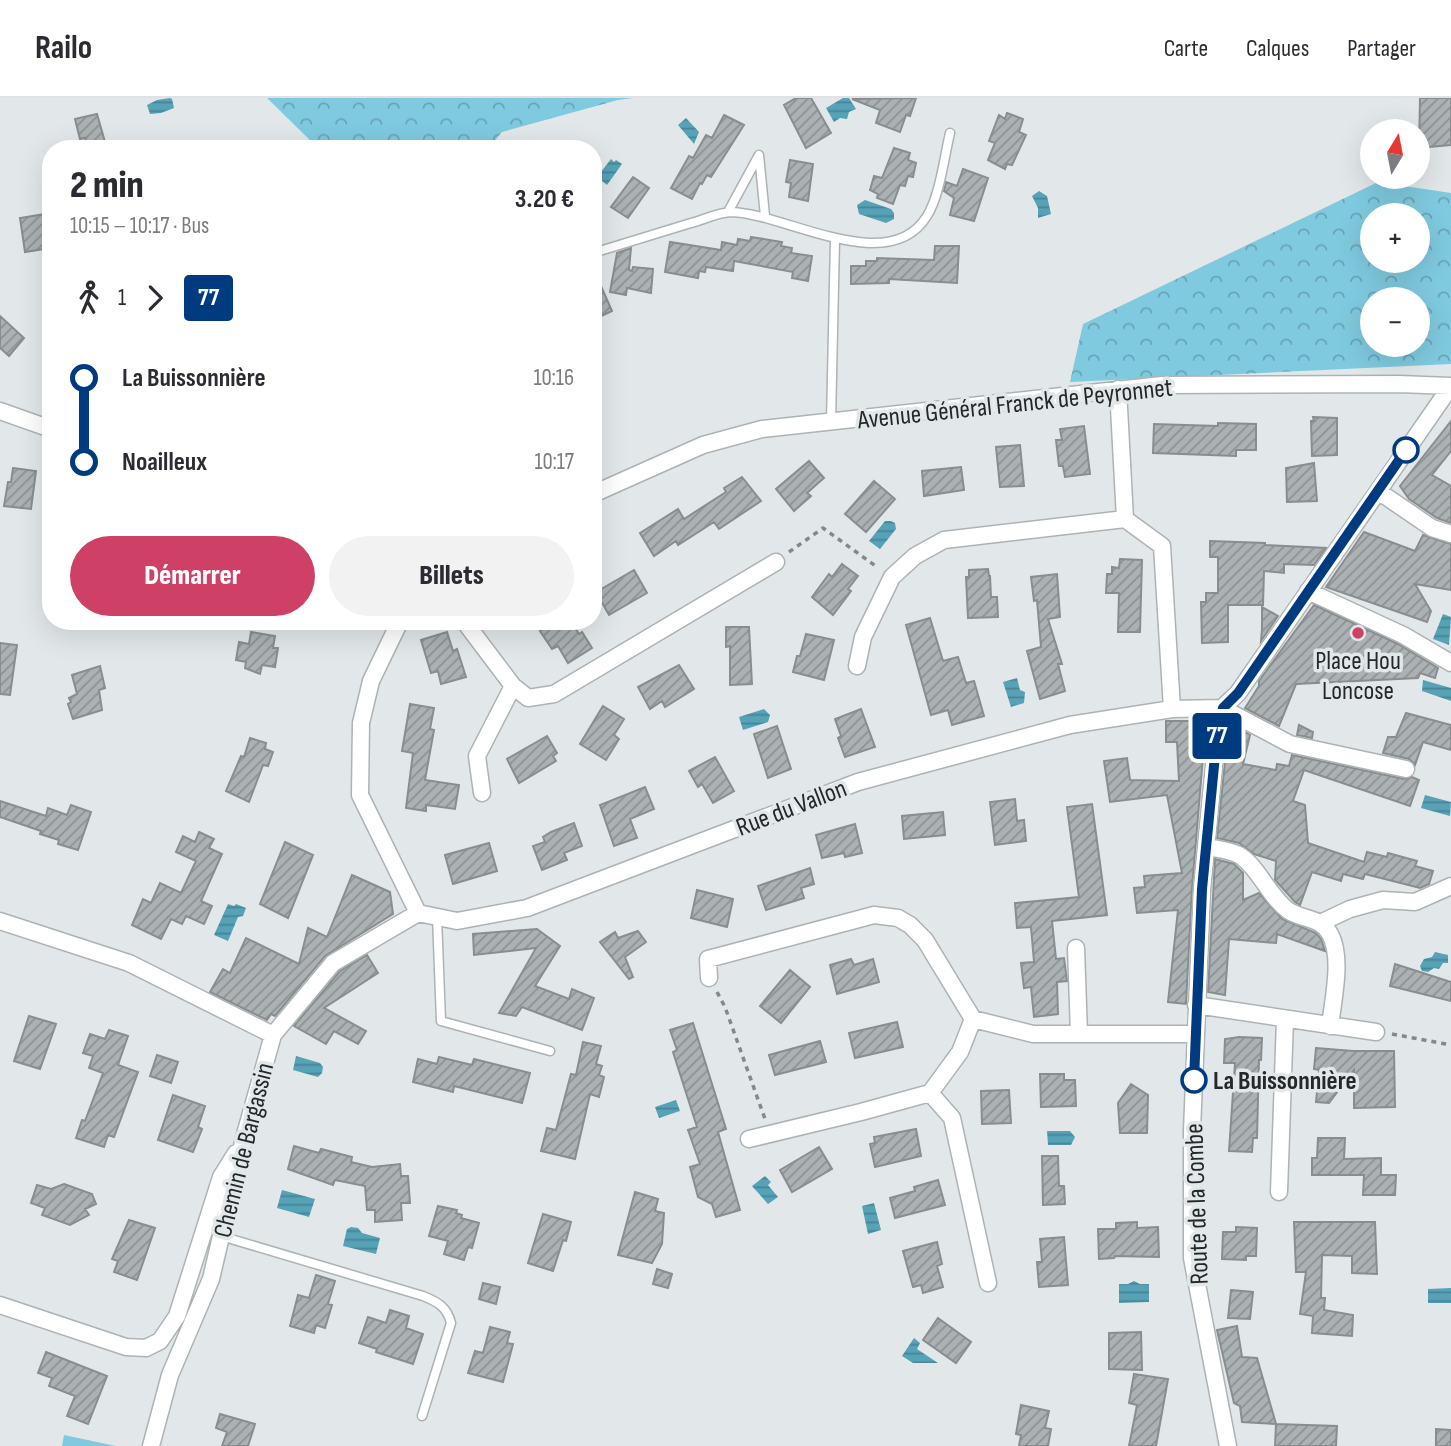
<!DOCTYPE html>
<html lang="fr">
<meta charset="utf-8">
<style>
:root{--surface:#fff;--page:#f2f2f3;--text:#2b2b33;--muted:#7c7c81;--line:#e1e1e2;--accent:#cf4067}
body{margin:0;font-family:"Sofia Sans Condensed",sans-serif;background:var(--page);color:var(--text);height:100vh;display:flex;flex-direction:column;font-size:26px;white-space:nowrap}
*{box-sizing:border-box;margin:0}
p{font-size:23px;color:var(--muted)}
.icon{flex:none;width:38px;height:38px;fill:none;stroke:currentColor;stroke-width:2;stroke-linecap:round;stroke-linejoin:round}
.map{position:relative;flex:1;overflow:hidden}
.sheet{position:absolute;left:42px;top:42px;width:560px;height:490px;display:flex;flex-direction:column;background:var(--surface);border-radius:28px;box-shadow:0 7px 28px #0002}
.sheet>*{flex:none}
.badge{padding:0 14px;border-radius:5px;font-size:24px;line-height:46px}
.needle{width:46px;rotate:10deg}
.buttons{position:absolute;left:1360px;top:21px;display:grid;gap:14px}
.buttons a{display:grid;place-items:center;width:70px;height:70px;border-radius:50%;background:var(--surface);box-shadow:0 7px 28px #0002;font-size:35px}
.map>.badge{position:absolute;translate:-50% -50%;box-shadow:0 0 0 4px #fff}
.legs{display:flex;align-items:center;gap:10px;height:77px;padding:0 28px;font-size:23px}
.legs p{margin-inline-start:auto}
.summary{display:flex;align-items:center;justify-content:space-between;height:119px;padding:0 28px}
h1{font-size:38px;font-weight:800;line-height:52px}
.action{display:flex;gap:14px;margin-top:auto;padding:14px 28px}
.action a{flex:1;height:80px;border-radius:42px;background:var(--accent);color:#fff;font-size:28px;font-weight:800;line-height:80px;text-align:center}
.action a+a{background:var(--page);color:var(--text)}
ul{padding:0 28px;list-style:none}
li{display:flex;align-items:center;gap:24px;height:84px;font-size:26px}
li i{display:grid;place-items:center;width:10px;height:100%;margin:0 9px;background:currentColor}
li i::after{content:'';width:18px;height:18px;margin:-9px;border:5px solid;border-radius:50%;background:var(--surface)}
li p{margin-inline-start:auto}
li:first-child i{background:linear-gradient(#0000 50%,currentColor 0)}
li:last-child i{background:linear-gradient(currentColor 50%,#0000 0)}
header{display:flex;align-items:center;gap:42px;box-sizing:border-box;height:98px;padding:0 35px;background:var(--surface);border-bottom:2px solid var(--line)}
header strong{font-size:33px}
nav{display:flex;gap:38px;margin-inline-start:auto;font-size:24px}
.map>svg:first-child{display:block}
.forest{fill:url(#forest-crowns);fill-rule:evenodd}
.pitch{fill:#7fcadf}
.water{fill:url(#water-rules)}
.building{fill:url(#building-hatch);stroke:#888e8f;stroke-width:2}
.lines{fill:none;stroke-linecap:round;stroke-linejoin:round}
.service-casing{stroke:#adb3b5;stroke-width:11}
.minor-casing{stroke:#adb3b5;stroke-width:19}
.path{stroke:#848889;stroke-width:3.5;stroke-dasharray:5 5;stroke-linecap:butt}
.service{stroke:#fff;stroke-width:8}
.minor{stroke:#fff;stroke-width:16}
.line-1-casing{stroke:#fff;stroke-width:16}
.line-1{stroke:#003b80;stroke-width:10}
.stop-1-dot{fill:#fff;stroke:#003b80;stroke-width:3.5}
.poi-dot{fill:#cf4067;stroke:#e2e8ea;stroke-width:2.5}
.labels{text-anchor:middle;stroke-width:7;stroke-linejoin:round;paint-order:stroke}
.street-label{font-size:26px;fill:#252728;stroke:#e2e8ea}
.poi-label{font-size:26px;fill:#252728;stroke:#e2e8ea}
.stop-label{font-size:26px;font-weight:bold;fill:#252728;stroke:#e2e8ea;text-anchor:start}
</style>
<header>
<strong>Railo</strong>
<nav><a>Carte</a><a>Calques</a><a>Partager</a></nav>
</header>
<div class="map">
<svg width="1451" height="1348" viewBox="0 0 1451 1348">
<defs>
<pattern id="forest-crowns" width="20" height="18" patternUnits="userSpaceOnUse" patternTransform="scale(1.75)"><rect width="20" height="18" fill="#7fcadf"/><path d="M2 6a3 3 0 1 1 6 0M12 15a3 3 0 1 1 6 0" fill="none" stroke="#68a4b5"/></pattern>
<pattern id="water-rules" width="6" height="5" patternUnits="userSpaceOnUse" patternTransform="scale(1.75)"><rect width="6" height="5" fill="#56a2b7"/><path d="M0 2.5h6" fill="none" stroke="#478495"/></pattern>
<pattern id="building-hatch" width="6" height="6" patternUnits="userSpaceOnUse" patternTransform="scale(1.75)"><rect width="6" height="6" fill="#acb2b3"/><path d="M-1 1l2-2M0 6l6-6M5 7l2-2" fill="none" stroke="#8c9192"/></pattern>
</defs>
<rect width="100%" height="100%" fill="#e2e8ea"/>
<path class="forest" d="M267,0H633L618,2L502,34L488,51H319Z
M1378,84L1451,95V266L1070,284L1083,226ZM1372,117H1418V163H1372ZM1372,201H1418V247H1372Z"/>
<path class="pitch" d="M64,1337L116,1348H62Z"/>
<path class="water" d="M170,0L172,1L174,10L161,15L150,16L147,7L157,2Z
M843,0H849L856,11L849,14L847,21L840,20L834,24L826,10Z
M686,20L699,34L694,46L678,27Z
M611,61L614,64L616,62L622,66L607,87L597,79Z
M1039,93L1047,98L1051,116L1038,120V110L1032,98Z
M865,102L891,111L894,115V121L886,125L859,116L857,107Z
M885,423H891L895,425L896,431L880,451L869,443Z
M1443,516L1451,519L1449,547L1433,541Z
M1017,580L1020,592L1025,594L1024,605L1011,609L1003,584Z
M1423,582L1451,590V603L1422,593Z
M764,611L770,617L768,624L743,632L739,619Z
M1425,697L1451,704L1450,718L1421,710Z
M228,806L234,808L236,806L246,810L243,818L238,819L228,843L214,837Z
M1435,854L1448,857V865H1443L1439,871L1434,870L1428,874L1422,873L1420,868L1424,861L1432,859Z
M296,958L320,965L323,969L322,975L318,979L293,972Z
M676,1002L680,1013L659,1020L655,1009Z
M1047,1033H1070L1075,1039L1071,1047H1048Z
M765,1078L771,1084L768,1087L778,1099L768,1106L752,1088Z
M282,1092L315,1101L309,1119L277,1110Z
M874,1105L881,1132L868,1136L862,1108Z
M351,1129L358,1130L362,1135L380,1140L376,1156L343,1148L347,1131Z
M1134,1183L1140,1186H1149V1204L1119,1205V1186H1128Z
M1451,1190V1205H1428V1191Z
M914,1240L920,1245L917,1251L938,1265H913L902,1258Z"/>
<path class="building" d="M796,0H811L831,35L806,50L784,7Z
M916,0L910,18L906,17L900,34L876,25L880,12L852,1Z
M1420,0H1451V47L1419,50Z
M1007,15L1023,21L1019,34L1026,37L1012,67L1007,66L1005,71L988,62L995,45L989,43L999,17L1005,21Z
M97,16L107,51H88L85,40L80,41L75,21Z
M724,17L744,27L711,79L707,77L702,86L700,85L692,101L671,90L689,58L693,60L706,37L712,40Z
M894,50L910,55L908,62L916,65L913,79L908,78L905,88L900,87L893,106L877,100L878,96L870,92L874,78L882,80Z
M790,62L813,66L808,103L789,99L791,85L786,84Z
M963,71L988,80L974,123L950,117L954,100L944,93L946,84L957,88Z
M633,79L649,90L628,120L611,109Z
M51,115V138L44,139L45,151L25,154L20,120Z
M751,139L782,144L781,148L792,150L791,155L812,158L808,183L792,180L793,174L734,163L733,173L706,169L705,174L699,173L698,180L665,174L670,144L721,152L722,144L737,147L738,141L750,143Z
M935,148H959L957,185L889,181V185L851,186V168H866V163H877V160L934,162Z
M631,150L629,172L632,173L633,169L653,171L651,195L627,190L626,197L610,194L617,155Z
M593,170L612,213L593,222Z
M0,218L24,240L9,258L0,250Z
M1313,319L1337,320V357L1312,358L1311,323H1314Z
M1451,323V353L1432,377L1451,388V425L1437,420L1409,401L1400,388Z
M1218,325L1256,326V352H1236V358L1153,355L1154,326L1218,328Z
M1084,328L1090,376L1065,379L1063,368H1059L1056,342H1062L1060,331Z
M1020,347L1024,388L1000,389L996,349Z
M809,363L824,380L807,395L811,398L794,413L776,391Z
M1314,365L1317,403L1287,404L1286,370Z
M961,369L964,392L924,398L922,373Z
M13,370L36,373L31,411L4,408L8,384H11Z
M742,379L761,403L719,431L714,424L678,447L676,443L654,458L640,435L678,411L684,421L726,394L724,390Z
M874,383L895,401L866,434L845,416Z
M1364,434L1415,453L1423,437L1451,446V492L1415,486L1431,513L1427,524L1326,489Z
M1210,443L1265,445V447L1326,450L1314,467L1284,466V475L1264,473L1263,507H1228V544L1202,545L1201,504H1206V495H1218V459H1210Z
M1120,461L1142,462L1140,534H1118L1119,495H1106L1107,476H1112V469L1119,470Z
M842,466L858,478L848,491L851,493L833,517L812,499L829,476L832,479Z
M988,471L989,478H990L991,499H997L998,519L968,520L966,479H969V472Z
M634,472L647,495L609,517L596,494Z
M1057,476L1060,519L1048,521L1062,566H1058L1065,593L1040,601L1027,553L1041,549L1037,502L1034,503L1031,479Z
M1314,507L1398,546L1438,570L1435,580L1420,575L1418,580L1296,586L1279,628L1245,610L1259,588V583Z
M1262,509L1278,518L1261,543L1262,531Z
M930,520L943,563L958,559L966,585L974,583L984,618L952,627L948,612L931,617L906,527Z
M557,523H571L579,536L582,534L592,550L568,565L558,548L552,551L540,533Z
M726,529H749L752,586L730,587V548L726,549Z
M251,534L275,538L273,550H278L275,569L262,567L260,576L245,570L246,564L236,562L239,544L249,546Z
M447,534L453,553L457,551L466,579L441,586L438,573L431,575L421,542Z
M806,536L834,542L824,582L793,574L797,558H800Z
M0,545L17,547L10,597L0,596Z
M679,567L694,591L665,609L662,603L650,611L638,589Z
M100,568L105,590L99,592L102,612L73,621L68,606L71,604L69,600L77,596L72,577Z
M410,606L434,610L430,631L434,632L425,682L459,687L455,711L426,707V713L406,710L413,655L402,653Z
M603,608L624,621L614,637L619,641L606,662L580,646Z
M861,611L875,649L845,659L838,640L841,638L835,621Z
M1406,615L1451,627V652L1423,644L1415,667L1409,661L1383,655L1388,639H1396Z
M1166,623H1206L1192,790L1186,906L1168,904L1178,812L1137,815L1134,790L1145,789L1144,778L1182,775L1167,697L1110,704L1104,663L1127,660L1130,682L1179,683L1177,644H1166Z
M1299,627L1313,634L1312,640L1297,637Z
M777,628L791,671L768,680L754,636Z
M1234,628L1250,637L1243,666L1276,672L1277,666L1289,668L1292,657L1404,681L1412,679L1419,682L1410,708L1304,672L1293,703L1305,707L1308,745L1364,764L1367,754L1387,759L1388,755L1417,763L1415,768L1433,773L1429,786L1420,790L1365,776L1363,781L1343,776L1341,783L1312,774L1300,807L1295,804L1275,782L1276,763L1254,756L1239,745L1217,740L1227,645Z
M547,638L557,655L553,658L556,663L519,685L507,661Z
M250,640L266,645L265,651L273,654L268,668L263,667L249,704L226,693L241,658L244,659Z
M715,659L734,693L713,705L702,686L698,689L689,673Z
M645,689L654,711L630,721L637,740L614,748L600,707Z
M1015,701L1017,723L1024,722L1026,743L995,747L990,704Z
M0,703L46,718L48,710L67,717L71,707L91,714L78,752L58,746L59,742L40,736L41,733L0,719Z
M1092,706L1107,817L1052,823L1056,861L1064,860L1067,883L1057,884L1058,916L1034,919L1031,889L1024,890L1021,865L1034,864L1031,829L1017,830L1015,805L1079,799L1067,709Z
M943,714L945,737L904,741L902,718Z
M574,725L582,748L564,755L567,762L542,772L533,748L545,744L543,739L551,734Z
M855,726L862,755L845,759L844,755L822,760L816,737Z
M199,734L214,741L209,750L222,756L201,803L212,808L204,826L186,818L182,826L171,821L161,841L132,827L143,801L151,805L160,785L181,795L196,763L176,754L183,738L195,744Z
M285,744L313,757L288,820L260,806Z
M489,745L497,773L453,786L445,757Z
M1215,761L1234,766L1243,775V802L1259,795L1282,821L1316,835L1321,841L1325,853L1277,836L1276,845L1229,841L1225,897L1208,894Z
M810,770L814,786L801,790L804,800L766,812L758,788Z
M352,777L390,794L393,816L325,858L275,918L271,916L267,922L210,894L223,871L230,875L246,840L299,866L308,830L327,839Z
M697,792L733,801L727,829L691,820Z
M537,831L560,848L535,888L569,901L572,891L594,900L582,932L522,909L516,918L499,915L536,850L474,857L473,836Z
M638,833L646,844L625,859L633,879L629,881L600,844L615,834L618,840Z
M367,857L378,875L324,910L366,933L358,946L334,933L326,946L294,928L340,873Z
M851,861L854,867L873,861L879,884L837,896L830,867Z
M1395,866L1451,884V903L1390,888Z
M790,872L810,889L781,925L760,908Z
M29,918L56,926L40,971L14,963Z
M897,924L903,949L855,960L849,935Z
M693,925L726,1031L718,1034L740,1112L716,1119L712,1106L698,1099L690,1069L700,1066L688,1032L697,1029L673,954L677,952L670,932Z
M109,932L128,938L118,967L138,974L114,1039L108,1037L104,1049L76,1040L82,1022L85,1023L103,975L89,970L93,958L83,955L90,936L105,941Z
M1239,939L1262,940L1261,962H1259L1257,1040H1253L1252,1054L1229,1053L1235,965H1224L1225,941Z
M820,943L826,964L775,977L769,957Z
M583,944L601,948L596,966L602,968L599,977L604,979L599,999L590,996L575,1061L541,1053L547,1030L556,1032L571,976L576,977Z
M1316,950L1353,953H1394L1395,1009L1354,1010V972L1329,1005L1316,1004L1319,972L1314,971Z
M157,957L178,964L171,985L150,978Z
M439,959L472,967L474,961L530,975L522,1005L454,988L453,994L413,984L418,961L437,966Z
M1040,976H1064V982H1075L1076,1008L1041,1009Z
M1131,986L1148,997L1147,1035H1120L1118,1005Z
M1009,992L1011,1025L982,1026L981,993Z
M173,997L205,1008L198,1029L202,1031L193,1054L158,1042Z
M916,1031L921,1058L875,1069L870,1046L875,1045L874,1039Z
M1318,1040H1345L1344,1061L1381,1060V1077H1396L1395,1097H1363L1364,1077H1312V1060H1317Z
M294,1048L319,1055L321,1051L352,1059L351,1064L372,1069L400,1066L401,1078H408L410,1105H401L402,1122L375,1124V1112H367L365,1088L335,1082L333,1087L288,1071Z
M819,1049L832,1071L792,1094L780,1072Z
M1042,1058H1058L1059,1088H1064L1065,1106L1043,1107Z
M938,1082L945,1107L895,1120L890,1100L915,1093L914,1089Z
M64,1086L92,1096L96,1106L85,1111L89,1117L70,1127L42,1117L45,1110L31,1105L37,1087L51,1091Z
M635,1094L658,1101L655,1113L664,1115L662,1146L652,1165L618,1157Z
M438,1108L457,1112L456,1115L462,1117L461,1120L479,1125L472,1150L468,1149L464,1162L444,1156L448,1143L429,1138Z
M543,1116L571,1124L566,1143L563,1142L553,1173L528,1165Z
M129,1122L155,1130L137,1182L114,1174L118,1163L112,1161Z
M1137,1124V1130L1158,1129L1159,1159L1115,1158L1114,1160L1099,1161L1098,1131H1116V1125Z
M1294,1124H1375L1377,1176L1352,1175V1158L1322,1157L1321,1200H1325L1324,1212L1353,1217L1352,1238L1312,1235L1313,1218L1300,1216L1306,1174H1296Z
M1236,1129L1257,1130L1256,1158H1246V1162L1222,1161L1223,1134H1236Z
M1064,1139L1068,1187L1039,1189L1037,1164H1042L1040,1141Z
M937,1144L942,1166L937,1168L943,1189L923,1195L921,1187L913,1189L903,1153Z
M657,1171L672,1176L668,1190L653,1186Z
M316,1177L335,1183L328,1206L332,1207L325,1230L316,1227L314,1235L290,1228L298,1197L309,1200Z
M483,1185L500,1189L496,1206L479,1201Z
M1231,1192L1253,1194L1250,1221L1228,1220Z
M390,1212L409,1218L406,1230L423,1236L413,1266L376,1254L377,1251L359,1245L368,1219L386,1225Z
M938,1220L971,1244L956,1265L923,1242Z
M1237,1228L1242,1259L1257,1260L1276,1326L1242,1324L1240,1308L1234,1305L1217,1232Z
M490,1229L510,1234L507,1245L513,1246L503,1284L468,1275L475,1253L483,1255Z
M1141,1234L1142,1272L1109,1271V1235Z
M46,1254L107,1278L88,1326L67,1318L75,1298L49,1288L52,1280L38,1275Z
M1134,1276L1168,1281L1156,1348H1129L1137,1307L1129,1305Z
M1021,1307L1049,1313L1045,1330L1051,1331L1048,1348H1019L1021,1337L1016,1336Z
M220,1316L255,1326L248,1348H222L227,1334L216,1330Z
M1276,1326L1337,1328L1336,1348H1275Z
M1436,1331L1451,1332V1348H1436Z"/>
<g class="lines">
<g class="service-casing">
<path id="service" d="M728,114L759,57L765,118
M593,155C626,145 658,135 691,125C703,122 719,114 732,114C786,116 889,180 927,118C940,97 944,60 950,35
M831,324L835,141
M437,819L441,923L550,953
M221,1138L423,1198C438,1204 447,1209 451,1225L422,1318"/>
</g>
<g class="minor-casing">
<path id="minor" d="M0,313L51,331
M1378,393L1432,430L1451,436
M593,396L703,347L762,331L1162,287L1399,286L1451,288
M1125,421L1162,448L1172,611
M1308,493L1403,537L1451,565
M400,523L371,583L361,625L360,697L418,815
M464,523L513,588L528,600L554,596L776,464
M857,568L863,539L892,479L915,458L944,442L1125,421L1118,291
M1222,610L1217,637L1202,791L1192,1032V1160L1228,1348
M1222,610L1238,595L1451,288
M482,695L477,658L513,588
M1207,749C1217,751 1230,752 1239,757C1257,767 1270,800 1289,813C1303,822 1321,819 1330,836C1343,859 1333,902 1330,928
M418,815L457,823L527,810L858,684L1070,627L1172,611L1222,610L1290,646L1406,671
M0,823L129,865L273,937
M1320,825L1350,811L1383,802L1415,804L1451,788
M1076,850L1079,936
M709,880L708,861L874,817L898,820L910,827L925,842L973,921
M1196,907L1376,934
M930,995L952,1020L988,1185
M749,1041L861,1014L930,995L960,954L973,921L1033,936H1195
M1279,1094L1285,921
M0,1207L126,1249L146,1250L160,1243L177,1218L221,1079L236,1055
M151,1348L170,1277L211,1181L244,1040L273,937L333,865L418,815"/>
</g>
<path class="path" d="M789,454L823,430L877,469
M717,894L725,909L765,1021
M1392,936L1451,947"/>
<use href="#service" class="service"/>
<use href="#minor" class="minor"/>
</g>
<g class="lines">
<g class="line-1-casing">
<path id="line-1" d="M1194,982L1202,791L1217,637L1223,610L1238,595L1406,352"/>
</g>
<use href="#line-1" class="line-1"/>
</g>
<g class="stop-1-dot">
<circle cx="1406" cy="352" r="12"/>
<circle cx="1194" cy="982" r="12"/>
</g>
<circle class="poi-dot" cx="1358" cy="535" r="7"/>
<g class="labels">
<g class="street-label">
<text transform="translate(1015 305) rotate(-6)" y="9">Avenue Général Franck de Peyronnet</text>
<text transform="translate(791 709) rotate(-21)" y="9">Rue du Vallon</text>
<text transform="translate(243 1052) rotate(-76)" y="9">Chemin de Bargassin</text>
<text transform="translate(1196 1106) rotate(-92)" y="9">Route de la Combe</text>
</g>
<g class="poi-label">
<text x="1358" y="571">Place Hou<tspan x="1358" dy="30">Loncose</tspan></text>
</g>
<g class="stop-label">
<text x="1213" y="991">La Buissonnière</text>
</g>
</g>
</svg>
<div class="buttons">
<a><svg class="needle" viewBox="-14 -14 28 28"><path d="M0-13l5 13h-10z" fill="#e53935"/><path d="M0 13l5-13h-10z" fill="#7c7c81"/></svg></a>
<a>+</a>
<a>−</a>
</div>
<b class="badge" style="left:1217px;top:638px;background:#003b80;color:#fff">77</b>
<section class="sheet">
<div class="summary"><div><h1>2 min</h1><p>10:15 – 10:17 · Bus</p></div><b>3.20 €</b></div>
<div class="legs"><svg class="icon" aria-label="walk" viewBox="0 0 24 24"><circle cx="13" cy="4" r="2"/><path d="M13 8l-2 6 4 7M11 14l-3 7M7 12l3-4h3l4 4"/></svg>1<svg class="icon" aria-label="forward" viewBox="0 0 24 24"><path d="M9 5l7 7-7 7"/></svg><b class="badge" style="background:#003b80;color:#fff">77</b></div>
<ul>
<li><i style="color:#003b80"></i><b>La Buissonnière</b><p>10:16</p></li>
<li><i style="color:#003b80"></i><b>Noailleux</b><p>10:17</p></li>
</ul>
<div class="action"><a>Démarrer</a><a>Billets</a></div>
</section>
</div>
